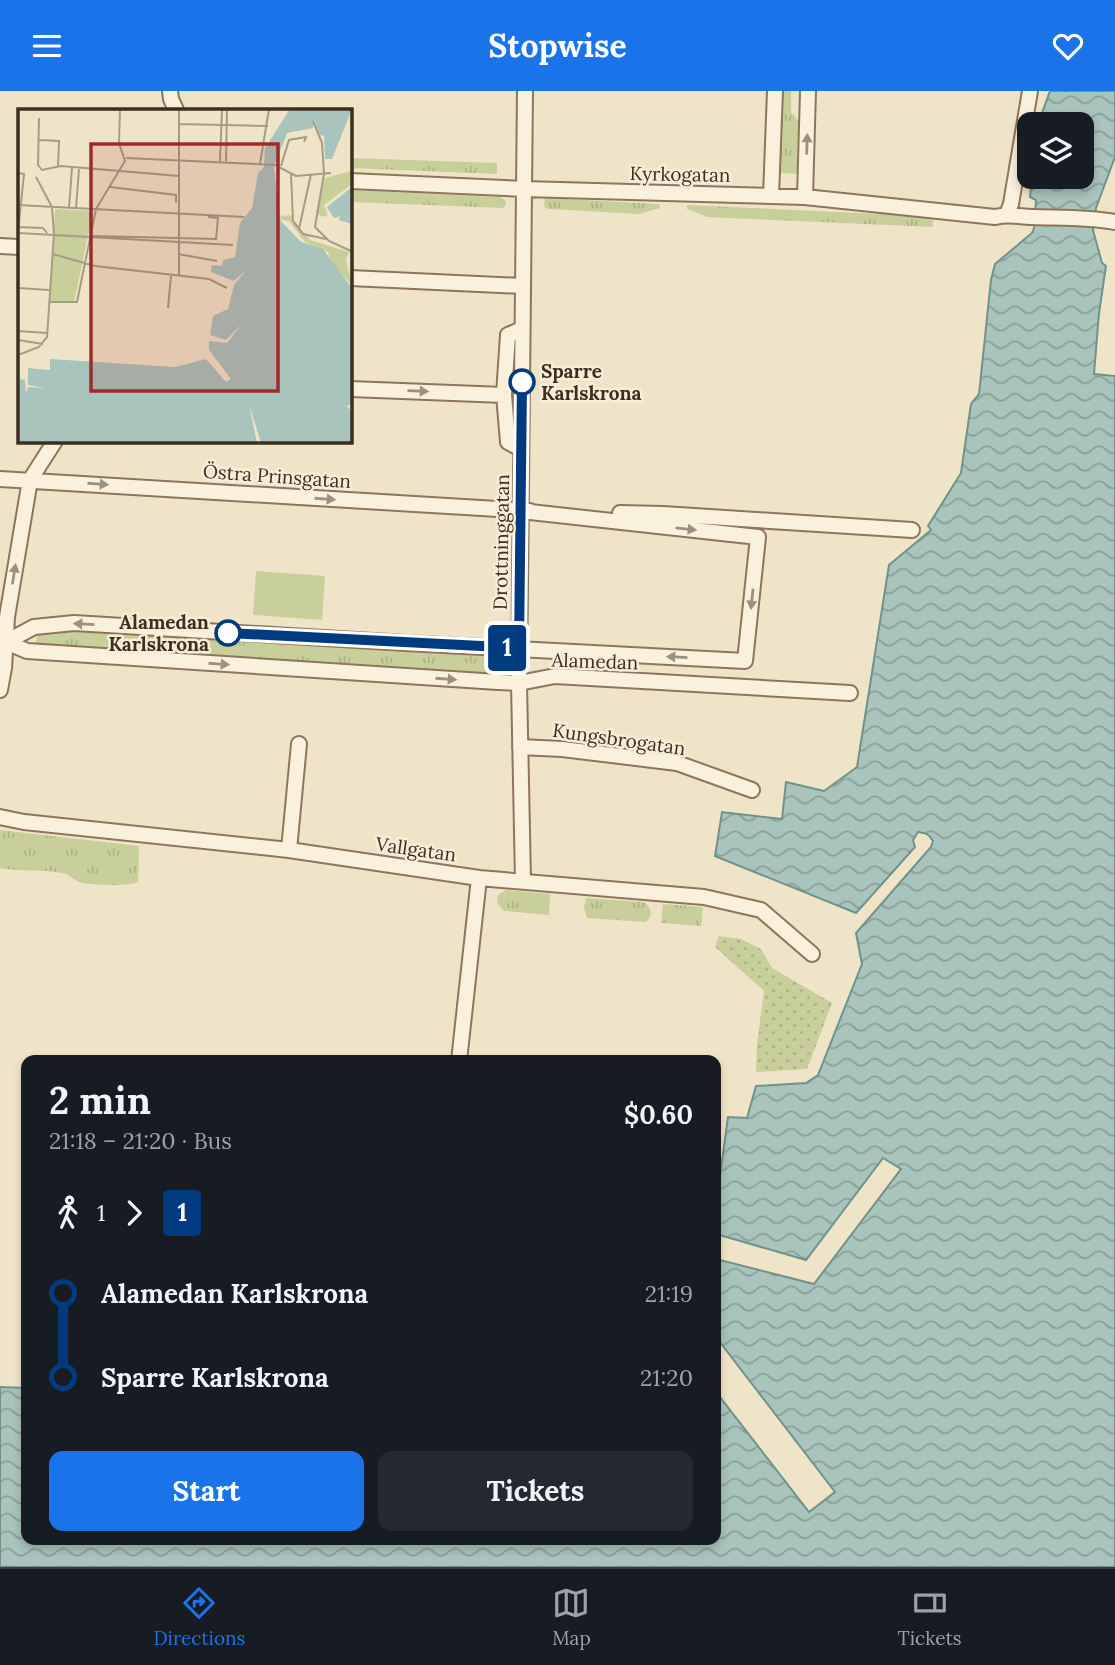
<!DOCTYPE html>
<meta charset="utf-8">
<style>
:root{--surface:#171b24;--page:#242831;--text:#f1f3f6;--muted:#9ea1a6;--line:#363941;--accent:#1a73e8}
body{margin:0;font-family:Lora,serif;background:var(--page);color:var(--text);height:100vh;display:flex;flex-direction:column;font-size:26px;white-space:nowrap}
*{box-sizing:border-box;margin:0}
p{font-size:23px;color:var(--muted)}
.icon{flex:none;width:38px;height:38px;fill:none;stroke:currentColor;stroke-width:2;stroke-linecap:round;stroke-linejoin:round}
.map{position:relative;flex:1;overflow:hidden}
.side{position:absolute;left:21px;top:964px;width:700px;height:490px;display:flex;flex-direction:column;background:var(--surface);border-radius:14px;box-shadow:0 4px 10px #0003}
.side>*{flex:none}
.badge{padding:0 14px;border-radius:5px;font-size:24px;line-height:46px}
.fabs{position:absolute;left:1017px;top:21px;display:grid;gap:14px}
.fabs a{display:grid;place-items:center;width:77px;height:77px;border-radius:14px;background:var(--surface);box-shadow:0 4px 10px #0003;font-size:35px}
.map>.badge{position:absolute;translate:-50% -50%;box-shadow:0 0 0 4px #fff}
.legs{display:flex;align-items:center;gap:10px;height:77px;padding:0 28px;font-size:23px}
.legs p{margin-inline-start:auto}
.head{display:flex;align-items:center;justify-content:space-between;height:119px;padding:0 28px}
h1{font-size:38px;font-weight:800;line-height:52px}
.cta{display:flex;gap:14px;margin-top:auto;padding:14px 28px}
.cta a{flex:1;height:80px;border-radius:14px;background:var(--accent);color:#fff;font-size:28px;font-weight:800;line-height:80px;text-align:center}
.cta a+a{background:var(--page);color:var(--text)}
ul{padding:0 28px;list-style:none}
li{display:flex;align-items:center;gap:24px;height:84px;font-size:26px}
li i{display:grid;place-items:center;width:10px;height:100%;margin:0 9px;background:currentColor}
li i::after{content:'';width:18px;height:18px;margin:-9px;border:5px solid;border-radius:50%;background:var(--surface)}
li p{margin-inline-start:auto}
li:first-child i{background:linear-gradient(#0000 50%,currentColor 0)}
li:last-child i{background:linear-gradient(currentColor 50%,#0000 0)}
header{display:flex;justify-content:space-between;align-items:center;height:91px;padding:0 28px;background:var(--accent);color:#fff;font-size:32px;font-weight:800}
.dock{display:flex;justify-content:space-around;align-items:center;height:98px;border-top:2px solid var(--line);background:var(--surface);font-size:19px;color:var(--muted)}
.dock a{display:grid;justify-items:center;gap:4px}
.dock .current{color:var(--accent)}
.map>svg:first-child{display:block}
.grass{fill:url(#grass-tufts)}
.park{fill:url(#park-dots)}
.garden{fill:#c9cf9b}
.water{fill:url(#water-waves);stroke:#6f938a;stroke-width:2}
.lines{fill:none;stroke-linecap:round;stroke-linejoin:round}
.minor-casing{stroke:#8d765c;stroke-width:18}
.minor{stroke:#faf1dc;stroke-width:14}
.oneway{fill:#9c907e}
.line-1-casing{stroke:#fff;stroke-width:16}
.line-1{stroke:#003b80;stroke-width:10}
.stop-1-dot{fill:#fff;stroke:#003b80;stroke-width:3.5}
.labels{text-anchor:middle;stroke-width:5;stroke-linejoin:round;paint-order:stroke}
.street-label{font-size:19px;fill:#3d2e20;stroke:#f7eed8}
.stop-label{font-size:19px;font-weight:bold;fill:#3d2e20;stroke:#f7eed8;text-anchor:start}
.inset-road{fill:none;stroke:#a89b85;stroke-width:2}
.view{fill:#9e2a2b;fill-opacity:0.15;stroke:#9e2a2b;stroke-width:3.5}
.inset-edge{fill:none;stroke:#3d2e20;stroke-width:3.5}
</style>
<header><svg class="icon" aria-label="menu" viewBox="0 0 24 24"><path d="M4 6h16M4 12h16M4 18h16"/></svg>Stopwise<svg class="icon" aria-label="heart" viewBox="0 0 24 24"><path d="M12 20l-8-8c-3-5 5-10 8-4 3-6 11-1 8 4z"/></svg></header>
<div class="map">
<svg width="1115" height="1476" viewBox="0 0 1115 1476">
<defs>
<pattern id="grass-tufts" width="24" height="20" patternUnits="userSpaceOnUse" patternTransform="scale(1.75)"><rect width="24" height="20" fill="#c9cf9b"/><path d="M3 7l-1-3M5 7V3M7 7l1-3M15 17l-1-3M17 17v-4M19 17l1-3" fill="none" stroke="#aeb285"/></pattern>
<pattern id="park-dots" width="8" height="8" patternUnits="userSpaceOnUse" patternTransform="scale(1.75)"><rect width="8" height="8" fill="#c9cf9b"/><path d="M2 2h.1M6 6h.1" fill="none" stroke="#aeb285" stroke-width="1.8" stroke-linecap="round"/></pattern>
<pattern id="water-waves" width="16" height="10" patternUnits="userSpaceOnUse" patternTransform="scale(1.75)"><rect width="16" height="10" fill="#a9c4bc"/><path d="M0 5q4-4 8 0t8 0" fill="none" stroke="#8ba098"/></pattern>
</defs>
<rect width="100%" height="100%" fill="#f0e4c8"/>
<path class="grass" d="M780,0H791V21L800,32L798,83L778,82Z
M350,67L497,72V83L350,77Z
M350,99L500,106L505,109L506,114L503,117L350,111Z
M545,107L659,113L660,117L639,123L549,118L544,116Z
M687,114L904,124L933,129V136L707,126L687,118Z
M94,538L493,562L492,585L36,554L37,541Z
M0,739L139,755L138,791C125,796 95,794 82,792C74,790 70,783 62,782C41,778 21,781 0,777Z
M506,799L550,803L549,824L504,820L497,812L498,804Z
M586,807L644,811C652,817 653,824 646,831L587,827L584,817Z
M663,813L703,816L701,835L661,832Z"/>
<path class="park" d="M719,845L741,848L761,858L772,877L832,912L807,978L756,981L757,954L764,900L715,856Z"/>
<path class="garden" d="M256,480L325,485L322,529L253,524Z"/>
<path class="water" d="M1050,0H1115V66L1096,117L1093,139L1102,172L1106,175L1099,222L1094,283L1115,285V1476H0V1296L26,1297V1449H716V1301L809,1421L835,1401L716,1246V1168L814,1193L901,1078L883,1067L806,1169L716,1143V1114L728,1026L747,1027L756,995L806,992L818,984L862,873L856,842L931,756L933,750C929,743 926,742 918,741L913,749L915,756L856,822L715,765L722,721L782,728L786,691L824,700L857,676L889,474L931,439L928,435L961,382L971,313L979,303L991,189L995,173L1032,142L1034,137L1036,109L1030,106L1032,86H1082V33H1038Z"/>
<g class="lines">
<g class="minor-casing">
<path id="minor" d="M170,0L171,8L176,19
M350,90L524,98L805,106L995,126C1010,122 1018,126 1033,126C1060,127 1088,126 1115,131
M771,105L775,0
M805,106L808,0
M1007,123L1011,113L1030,0
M0,155L19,156
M350,187L523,195
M350,298L504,304L508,351L521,358
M504,304L508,244L522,238
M0,388L530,420
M620,422L663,423L912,439
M1,551H6L27,560L498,591L519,592L555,585L850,602
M6,551L34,536L74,532L406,552L745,570L758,446L521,420
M0,599L4,577L7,526L30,389L55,350
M520,656L562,658L677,672L752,699
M0,726L24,731L289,759L479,787L704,806L761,819L812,863
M289,759L299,653
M523,790L519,592L525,0
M459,970L479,787"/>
</g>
<use href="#minor" class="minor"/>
</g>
<defs><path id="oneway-solid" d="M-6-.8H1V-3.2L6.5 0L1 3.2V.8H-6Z" transform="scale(1.75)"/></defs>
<g class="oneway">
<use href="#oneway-solid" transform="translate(807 53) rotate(-88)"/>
<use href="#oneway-solid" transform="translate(418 300) rotate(2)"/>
<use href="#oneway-solid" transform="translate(98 393) rotate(4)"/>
<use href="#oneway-solid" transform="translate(325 408) rotate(4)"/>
<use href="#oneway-solid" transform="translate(686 438) rotate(6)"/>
<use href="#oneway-solid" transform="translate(14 483) rotate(-81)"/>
<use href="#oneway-solid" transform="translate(752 508) rotate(96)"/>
<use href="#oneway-solid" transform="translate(84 533) rotate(-177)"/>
<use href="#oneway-solid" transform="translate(677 566) rotate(-177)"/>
<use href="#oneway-solid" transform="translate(219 573) rotate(4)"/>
<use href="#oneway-solid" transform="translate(446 588) rotate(4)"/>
</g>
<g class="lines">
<g class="line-1-casing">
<path id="line-1" d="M228,542L519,557L522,291"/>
</g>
<use href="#line-1" class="line-1"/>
</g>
<g class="stop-1-dot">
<circle cx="522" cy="291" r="12"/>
<circle cx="228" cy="542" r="12"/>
</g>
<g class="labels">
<g class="street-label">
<text transform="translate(680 83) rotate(1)" y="7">Kyrkogatan</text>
<text transform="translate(277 385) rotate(4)" y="7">Östra Prinsgatan</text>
<text transform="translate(501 451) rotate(-89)" y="7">Drottninggatan</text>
<text transform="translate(595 570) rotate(2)" y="7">Alamedan</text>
<text transform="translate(619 648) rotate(8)" y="7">Kungsbrogatan</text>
<text transform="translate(416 758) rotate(8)" y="7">Vallgatan</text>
</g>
<g class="stop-label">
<text x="541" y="287">Sparre<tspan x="541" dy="22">Karlskrona</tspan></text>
<text x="209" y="538" text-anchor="end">Alamedan<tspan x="209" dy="22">Karlskrona</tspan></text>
</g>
</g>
<g transform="translate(18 18)">
<rect width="334" height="334" fill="#f0e4c8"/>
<path d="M334,62V75L306,96L310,106L304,108L298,103L307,69ZM37,100L75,102L56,194L32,192ZM272,106L292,131L331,143L328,151L334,176L313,153L310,143L287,133L271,112L264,111L263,107Z" fill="#c9cf9b"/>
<path d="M272,0H334L314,50H307L306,27L302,26L296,11L295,19L269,24L256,58L263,112L283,133L305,140L334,179L335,294L329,297L334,303V334H243L231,295L239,334H0V270L7,271L8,284L10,278L27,279L10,276V259L32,261V250L157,258L188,250L208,273L213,270L191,241V232L209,234L224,215L208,231L192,226L195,207L210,200L216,176L229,160L216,172L193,163L194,156L204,157L205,151L217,148L222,114L234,99L240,64L246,58L247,39ZM334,78H335L334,115L321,111L322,107L316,109L309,98Z" fill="#a9c4bc"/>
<path class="inset-road" d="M21,9L20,56L24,61L43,57L161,67M295,12L304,34L306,65L297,118L311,132L335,143M161,15L250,17M21,31L41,32L40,58M108,49L257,56L278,67L313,64M202,52L204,0M208,52L209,0M242,55L251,0M263,57L271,31L288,28L286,33M0,64L6,65L0,123M273,65L275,112L285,125L308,130M92,78L158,86V94M0,96L226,108M51,99L54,59M58,99L61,60M0,118L25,119L29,124M281,120L293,65M0,124L215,136M74,127L198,130L200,109L190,108M35,145L77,157L191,170L209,179M160,145L199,152M161,167V0M0,179L31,181M31,193H59L78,100L107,52L101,34L102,0M150,199L153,167M0,222L29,224M0,231L25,235M0,246L21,238L29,228L36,125L34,98L18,68"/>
<path class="view" d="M73,35H260V282H73Z"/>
<rect width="334" height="334" class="inset-edge"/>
</g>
</svg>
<div class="fabs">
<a><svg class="icon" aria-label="layers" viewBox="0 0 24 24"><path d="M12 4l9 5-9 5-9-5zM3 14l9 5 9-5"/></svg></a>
</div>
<b class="badge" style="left:507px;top:557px;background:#003b80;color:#fff">1</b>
<section class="side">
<div class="head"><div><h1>2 min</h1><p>21:18 – 21:20 · Bus</p></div><b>$0.60</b></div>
<div class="legs"><svg class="icon" aria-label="walk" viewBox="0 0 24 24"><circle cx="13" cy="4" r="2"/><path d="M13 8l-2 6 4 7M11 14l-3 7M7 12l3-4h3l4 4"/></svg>1<svg class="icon" aria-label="forward" viewBox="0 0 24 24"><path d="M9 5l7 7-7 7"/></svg><b class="badge" style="background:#003b80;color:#fff">1</b></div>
<ul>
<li><i style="color:#003b80"></i><b>Alamedan Karlskrona</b><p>21:19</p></li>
<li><i style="color:#003b80"></i><b>Sparre Karlskrona</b><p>21:20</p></li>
</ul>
<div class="cta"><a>Start</a><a>Tickets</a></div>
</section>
</div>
<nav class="dock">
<a class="current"><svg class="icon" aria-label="directions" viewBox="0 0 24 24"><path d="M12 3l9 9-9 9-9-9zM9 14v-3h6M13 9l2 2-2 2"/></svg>Directions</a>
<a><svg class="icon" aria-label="map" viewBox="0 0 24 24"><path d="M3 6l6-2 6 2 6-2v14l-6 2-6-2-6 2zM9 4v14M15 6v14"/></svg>Map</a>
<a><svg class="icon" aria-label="tickets" viewBox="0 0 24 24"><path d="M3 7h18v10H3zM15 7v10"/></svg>Tickets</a>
</nav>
